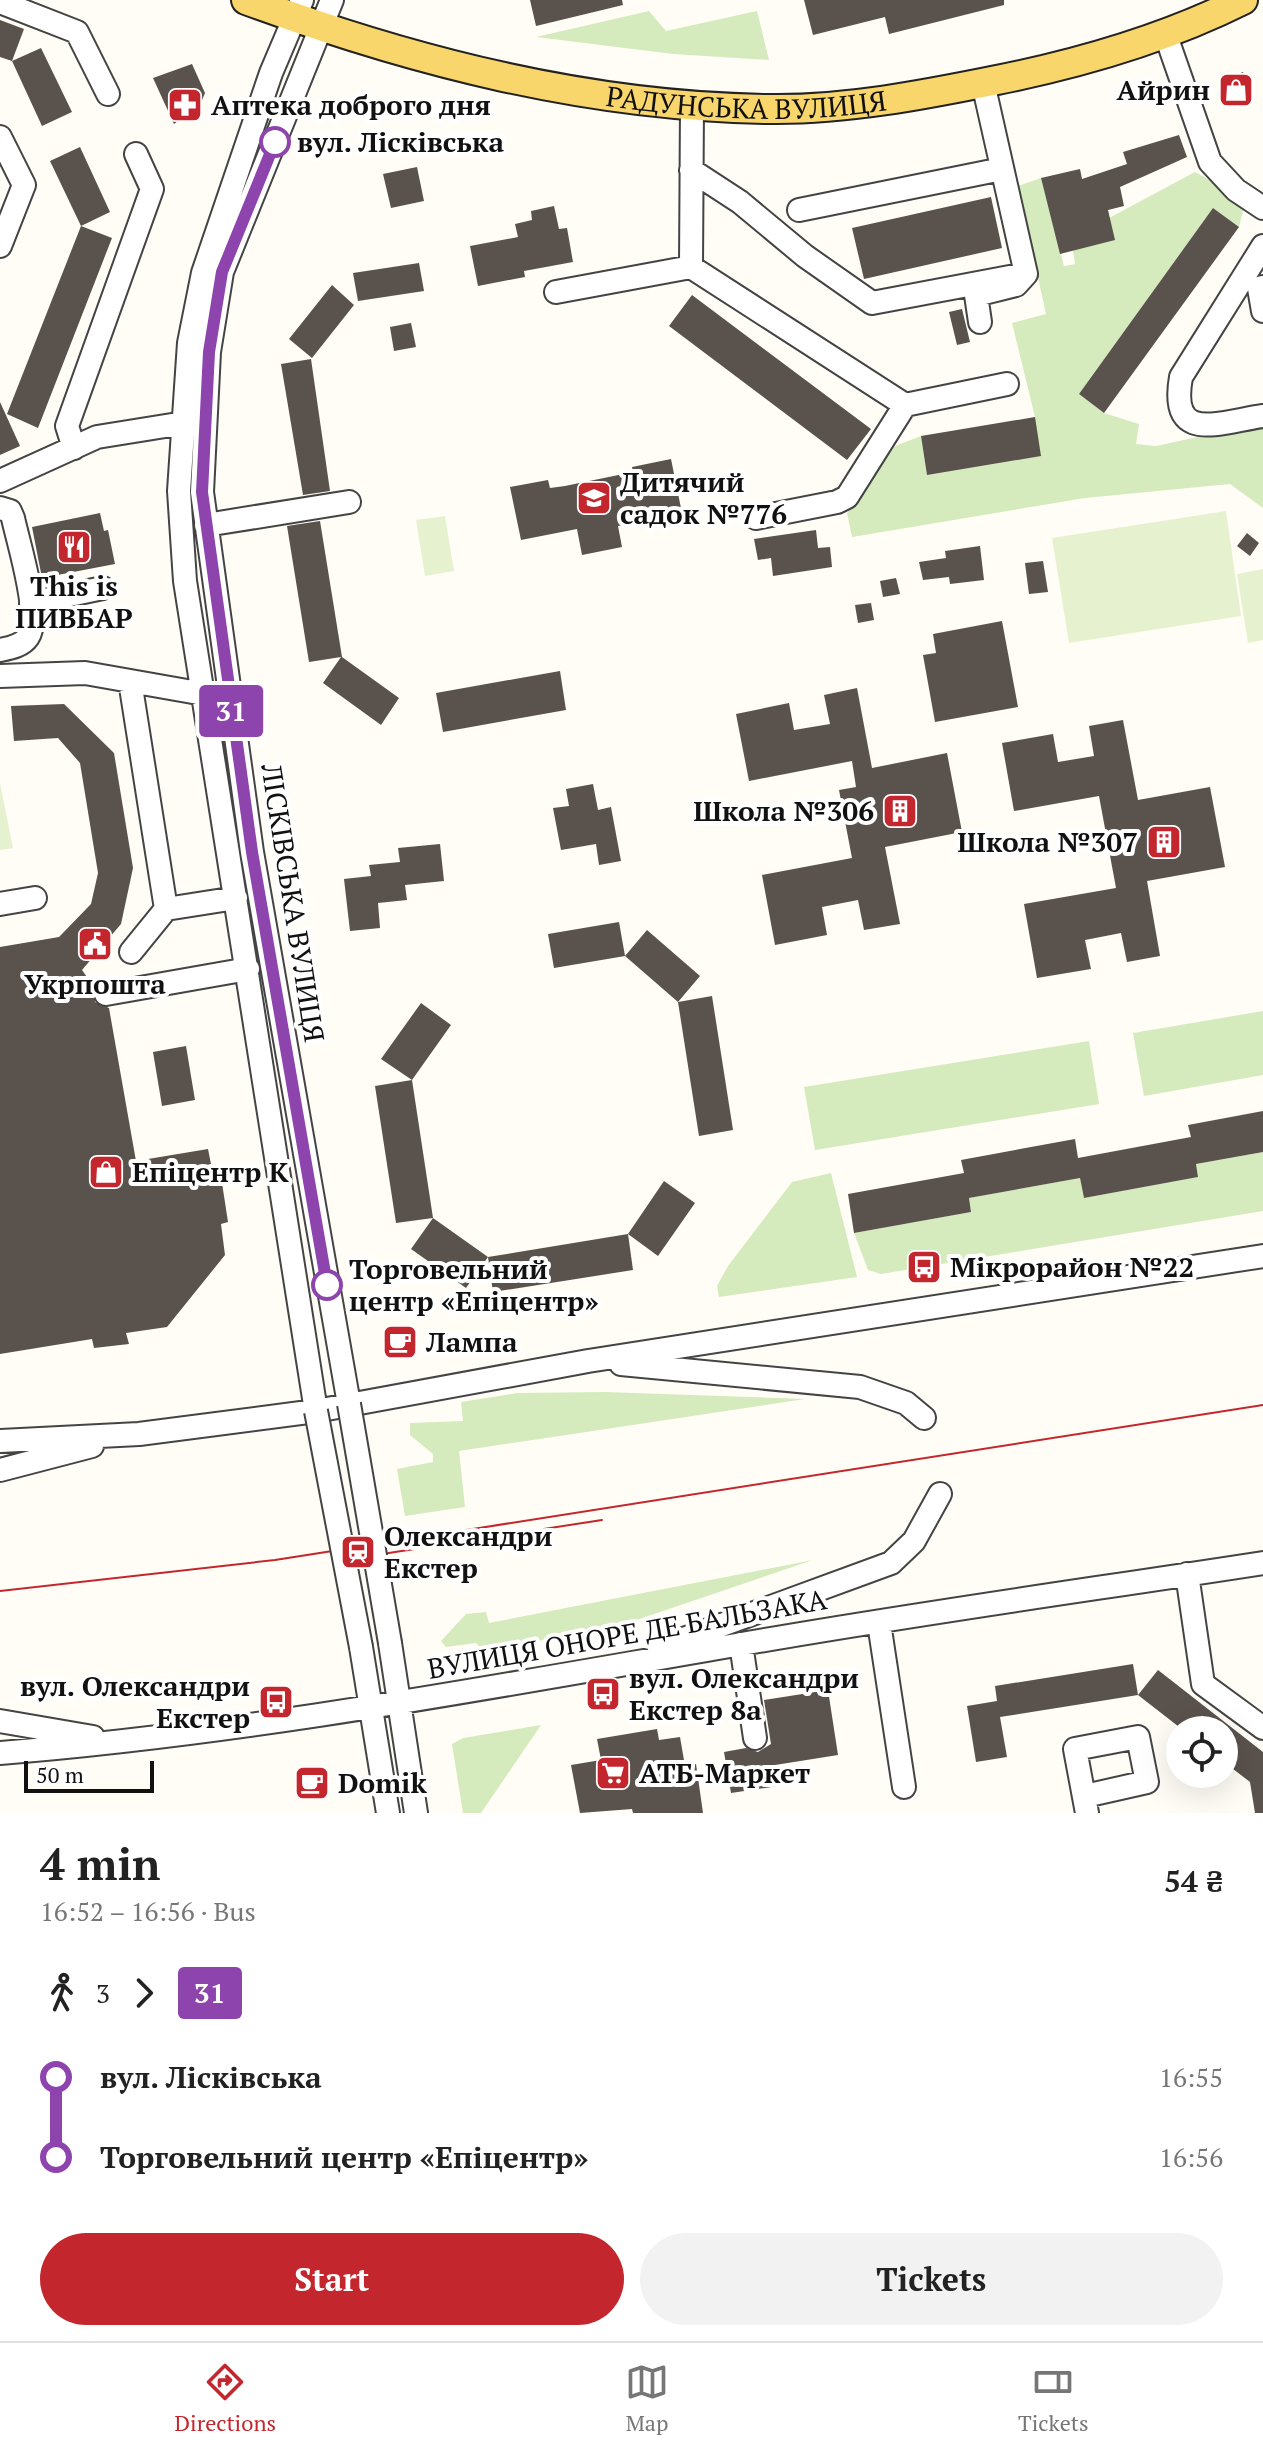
<!DOCTYPE html>
<meta charset="utf-8">
<style>
:root{--surface:#fff;--page:#f2f2f2;--text:#222;--muted:#767676;--line:#e0e0e0;--accent:#c4262e}
body{margin:0;font-family:"PT Serif",serif;background:var(--page);color:var(--text);height:100vh;display:flex;flex-direction:column;font-size:30px;white-space:nowrap}
*{box-sizing:border-box;margin:0}
p{font-size:26px;color:var(--muted)}
.icon{flex:none;width:44px;height:44px;fill:none;stroke:currentColor;stroke-width:2;stroke-linecap:round;stroke-linejoin:round}
.map{position:relative;height:1813px;overflow:hidden}
.sheet{display:flex;flex-direction:column;background:var(--surface);flex:1}
.sheet>*{flex:none}
.badge{padding:0 16px;border-radius:6px;font-size:28px;line-height:52px}
.controls{position:absolute;left:1166px;top:1716px;display:grid;gap:16px}
.controls a{display:grid;place-items:center;width:72px;height:72px;border-radius:50%;background:var(--surface);box-shadow:0 8px 32px #0002;font-size:40px}
.scale{position:absolute;left:24px;bottom:20px;width:130px;box-sizing:border-box;padding-left:8px;border:4px solid #111;border-top:0;font-size:22px;line-height:28px;white-space:nowrap;color:#111;-webkit-text-stroke:6px #fff;paint-order:stroke}
.map>.badge{position:absolute;translate:-50% -50%;box-shadow:0 0 0 4px #fff}
.legs{display:flex;align-items:center;gap:12px;height:88px;padding:0 40px;font-size:26px}
.legs p{margin-inline-start:auto}
.summary{display:flex;align-items:center;justify-content:space-between;height:136px;padding:0 40px}
h1{font-size:44px;font-weight:700;line-height:60px}
.cta{display:flex;gap:16px;margin-top:auto;padding:16px 40px}
.cta a{flex:1;height:92px;border-radius:48px;background:var(--accent);color:#fff;font-size:32px;font-weight:700;line-height:92px;text-align:center}
.cta a+a{background:var(--page);color:var(--text)}
ul{padding:0 40px;list-style:none}
li{display:flex;align-items:center;gap:28px;height:80px;font-size:30px}
li i{display:grid;place-items:center;width:12px;height:100%;margin:0 10px;background:currentColor}
li i::after{content:'';width:20px;height:20px;margin:-10px;border:6px solid;border-radius:50%;background:var(--surface)}
li p{margin-inline-start:auto}
li:first-child i{background:linear-gradient(#0000 50%,currentColor 0)}
li:last-child i{background:linear-gradient(currentColor 50%,#0000 0)}
.dock{display:flex;justify-content:space-around;align-items:center;height:112px;border-top:2px solid var(--line);background:var(--surface);font-size:22px;color:var(--muted)}
.dock a{display:grid;justify-items:center;gap:4px}
.dock .selected{color:var(--accent)}
.map>svg:first-child{display:block}
.green{fill:#d5ebbd}
.pitch{fill:#e6f2cf}
.building{fill:#5a524d}
.lines{fill:none;stroke-linecap:round;stroke-linejoin:round}
.minor-casing{stroke:#444;stroke-width:26}
.major-casing{stroke:#222;stroke-width:32}
.minor{stroke:#fff;stroke-width:22}
.major{stroke:#f9d66b;stroke-width:28}
.tram{stroke:#c4262e;stroke-width:2}
.minor-bridge-casing{stroke:#444;stroke-width:26;stroke-linecap:butt}
.minor-bridge{stroke:#fff;stroke-width:22}
.line-1-casing{stroke:#fff;stroke-width:18}
.line-1{stroke:#8e44ad;stroke-width:12}
.stop-1-dot{fill:#fff;stroke:#8e44ad;stroke-width:4}
.labels{text-anchor:middle;stroke-width:8;stroke-linejoin:round;paint-order:stroke}
.poi-label{font-size:28px;font-weight:bold;fill:#111;stroke:#fff;text-anchor:start}
.street-label{font-size:28px;fill:#111;stroke:#fff}
.stop-label{font-size:28px;font-weight:bold;fill:#111;stroke:#fff;text-anchor:start}
</style>
<div class="map">
<svg width="1263" height="1813" viewBox="0 0 1263 1813">
<rect width="100%" height="100%" fill="#fffdf5"/>
<path class="green" d="M649,11L666,31L757,11L769,60L673,54L536,37Z
M1195,172L1215,183L1244,207L1239,227L1213,208L1079,394L1104,413L1139,424L1136,444L1156,446L1263,423V508L1230,484L1085,498L852,537L847,513L895,446L921,436L927,475L1035,417L1012,323L1046,314L1018,186L1041,178L1064,266L1075,264L1073,251L1109,218Z
M1263,1011V1075L1144,1096L1133,1033Z
M1089,1041L1099,1104L815,1150L804,1087Z
M1263,1152V1211L881,1274L868,1270L854,1233L971,1212L969,1198L1080,1178L1084,1198L1198,1177L1196,1164Z
M831,1173L857,1277L719,1297L717,1286L728,1266L792,1182Z
M605,1392L805,1399L459,1451L465,1507L405,1516L397,1469L433,1462V1454L410,1435V1423L463,1421L461,1402L517,1393Z
M813,1560L601,1632L482,1649L476,1643L446,1647L441,1641L466,1614L486,1612L489,1623Z
M541,1725L481,1813H463L452,1744L463,1738Z"/>
<path class="pitch" d="M1226,511L1241,616L1069,643L1052,538Z
M445,516L454,571L425,576L416,520Z
M1263,569V640L1248,643L1237,574Z
M0,783L13,848L0,850Z"/>
<path class="building" d="M530,0H622L623,5L536,26Z
M804,0H1004V5L889,34L885,17L813,35Z
M0,20L24,29L12,61L0,57Z
M41,48L72,112L42,126L12,61Z
M192,64L205,93L200,105L174,124L153,78Z
M1243,72L1253,98L1229,107L1219,82Z
M1179,135L1187,157L1120,187L1124,206L1108,210L1115,240L1060,254L1041,178L1080,169L1082,179L1127,164L1123,152Z
M80,147L110,212L81,226L112,238L38,428L7,414L81,226L50,161Z
M417,167L424,201L391,208L383,174Z
M991,197L1002,248L864,279L852,228Z
M554,206L559,229L567,228L573,262L524,271L525,277L478,286L470,246L518,237L515,224L532,220L531,211Z
M1213,208L1239,227L1104,413L1079,394Z
M419,263L424,291L358,301L353,273Z
M332,285L354,305L312,358L289,339Z
M692,295L871,429L847,460L669,326Z
M962,309L970,342L957,345L949,312Z
M411,323L416,347L394,351L390,327Z
M311,359L330,491L303,495L281,364Z
M0,402L20,446L0,455Z
M1035,417L1041,456L927,475L921,436Z
M671,459L682,513L618,526L622,547L582,555L577,529L521,540L510,487L548,480L550,488L565,486L633,472L632,467Z
M100,513L104,531L108,530L115,564L42,578L32,527Z
M320,521L342,657L399,698L381,725L323,683L341,657L309,662L287,526Z
M816,530L818,548L830,547L832,567L773,576L771,558L758,560L754,539Z
M1247,533L1259,543L1250,556L1237,546Z
M980,546L984,580L950,584L949,577L923,580L919,562L946,558L945,551Z
M1043,561L1048,592L1029,594L1025,563Z
M896,578L900,594L883,597L880,581Z
M871,603L874,620L858,623L855,605Z
M1002,621L1018,707L935,722L923,655L936,653L933,634Z
M560,671L566,710L443,732L436,693Z
M857,688L872,768L947,753L962,832L885,847L900,924L864,930L858,900L822,907L827,935L775,945L762,875L852,858L839,790L856,787L852,761L749,781L736,714L789,703L794,730L830,724L824,695Z
M64,704L114,753L133,868L121,924L82,970L94,987L95,1002L109,1008L136,1161L208,1149L215,1184L222,1183L228,1222L221,1224L225,1255L167,1327L126,1333L129,1344L94,1348L92,1339L0,1354V947L59,937L91,904L98,873L80,763L58,738L14,741L11,706Z
M1123,720L1138,800L1210,787L1225,867L1147,881L1160,956L1127,962L1121,933L1085,940L1091,969L1037,978L1024,904L1116,888L1099,796L1014,811L1002,743L1053,734L1058,762L1094,756L1089,726Z
M593,784L598,810L611,807L621,861L599,865L596,844L561,850L553,808L569,806L566,789Z
M440,844L444,881L405,885L407,900L378,903L380,928L350,931L344,879L371,876L369,865L400,862L398,848Z
M619,922L625,956L554,968L548,934Z
M647,930L700,976L678,1002L625,956Z
M712,996L733,1130L699,1136L678,1002Z
M421,1003L451,1025L412,1080L381,1059Z
M186,1046L195,1100L162,1106L153,1052Z
M412,1080L433,1218L396,1223L375,1086Z
M1263,1111V1152L1196,1164L1198,1177L1084,1198L1080,1178L969,1198L971,1212L854,1233L848,1194L964,1173L961,1160L1075,1139L1078,1158L1191,1137L1188,1125Z
M664,1181L695,1203L658,1256L628,1234Z
M433,1218L488,1257L466,1288L411,1249Z
M628,1234L633,1270L493,1292L488,1257Z
M1133,1664L1138,1695L1000,1717L1007,1757L976,1762L967,1706L997,1701L995,1686Z
M1158,1670L1263,1752V1813H1255L1250,1782L1224,1762V1730H1183L1138,1695Z
M828,1690L838,1755L775,1765L778,1786L731,1793L724,1752L746,1748L758,1752L771,1744L764,1700Z
M657,1729L659,1740L680,1737L685,1766L696,1764L703,1813H633L632,1809L580,1813L571,1765L601,1760L597,1739Z"/>
<g class="lines">
<g class="minor-casing">
<path id="minor" d="M302,0L271,73L203,273L189,343L179,491L185,581L316,1411
M332,0L222,272L209,352L202,492L252,852L349,1404
M0,2L77,32L108,94
M1165,33L1210,162L1236,190L1263,208
M0,137L24,185L0,246
M691,170L740,202L805,256L872,303L1026,274
M799,210L1002,169
M1263,246L1181,377C1169,445 1219,422 1263,416
M691,267L692,105
M1263,287L1259,288L1263,311
M556,292L691,267L905,405L1007,384
M980,322L976,295L1016,285L1026,274L983,83
M74,448L67,426L152,189L136,154
M0,481L97,437L184,423
M0,508L10,511L13,518C18,542 42,617 28,637C22,646 10,648 0,650
M756,518L837,502L847,497L905,405
M206,525L349,502
M31,603L103,588
M0,676L85,673L204,694
M130,681L166,909L131,952
M0,904L35,898
M166,909L236,898
M106,994L248,969
M621,1364L860,1387L906,1403L924,1418
M0,1441L139,1434L316,1411L588,1361L1263,1256
M0,1470L92,1446
M1187,1574L1203,1684L1263,1728
M879,1623L904,1787
M390,1643L416,1813
M741,1644L755,1738
M361,1647L388,1813
M659,1648L891,1563L914,1541L940,1494
M0,1721L93,1737
M0,1753C248,1733 491,1687 736,1645C911,1614 1088,1590 1263,1563
M1085,1796L1147,1782L1138,1737L1075,1749L1087,1813"/>
</g>
<g class="major-casing">
<g id="major">
<path id="s1" d="M246,0C414,62 590,107 770,109C845,110 923,95 997,80C1082,63 1165,39 1243,0"/>
</g>
</g>
<use href="#minor" class="minor"/>
<use href="#major" class="major"/>
<path class="tram" d="M337,1561L602,1520
M0,1591L275,1560L1263,1405"/>
<g class="minor-bridge-casing">
<path id="minor-bridge" d="M349,1404L390,1643
M316,1411L361,1647"/>
</g>
<use href="#minor-bridge" class="minor-bridge"/>
</g>
<g class="lines">
<g class="line-1-casing">
<path id="line-1" d="M275,142L222,272L209,352L202,492L252,852L327,1285"/>
</g>
<use href="#line-1" class="line-1"/>
</g>
<defs>
<g id="shop-square" transform="scale(1.8)"><rect x="-9" y="-9" width="18" height="18" rx="4" fill="#c4262e" stroke="#fff"/><path d="M-5-2.5h2.3a2.7 3.5 0 0 1 5.4 0H5L5.5 6h-11ZM-1.5-2.5h3a1.5 2.3 0 0 0-3 0Z" fill="#fff"/></g>
<g id="pharmacy-square" transform="scale(1.8)"><rect x="-9" y="-9" width="18" height="18" rx="4" fill="#c4262e" stroke="#fff"/><path d="M-2-6h4v4h4v4h-4v4h-4v-4h-4v-4h4Z" fill="#fff"/></g>
<g id="school-square" transform="scale(1.8)"><rect x="-9" y="-9" width="18" height="18" rx="4" fill="#c4262e" stroke="#fff"/><path d="M0-5L7-2L0 1L-7-2ZM-4 1L0 2.5L4 1V4Q0 6-4 4Z" fill="#fff"/></g>
<g id="restaurant-square" transform="scale(1.8)"><rect x="-9" y="-9" width="18" height="18" rx="4" fill="#c4262e" stroke="#fff"/><path d="M-5-6h1v4h1v-4h1v4h1v-4h1v5L-1.5 .5V6h-2V.5L-5-1ZM5-6V6H3V1.5H1.5Q1.5-4 5-6Z" fill="#fff"/></g>
<g id="building-square" transform="scale(1.8)"><rect x="-9" y="-9" width="18" height="18" rx="4" fill="#c4262e" stroke="#fff"/><path d="M-4-6H4V6H1V3H-1V6H-4ZM-2.5-4.3h1.7v1.8h-1.7ZM.8-4.3h1.7v1.8H.8ZM-2.5-1h1.7V.8h-1.7ZM.8-1h1.7V.8H.8Z" fill="#fff"/></g>
<g id="civic-square" transform="scale(1.8)"><rect x="-9" y="-9" width="18" height="18" rx="4" fill="#c4262e" stroke="#fff"/><path d="M-.6-6.5H3V-4.5H.6V-3L4-1V1h2V6H-6V1h2V-1L-.6-3ZM-1.2 2.5V6h2.4V2.5Z" fill="#fff"/></g>
<g id="bus-square" transform="scale(1.8)"><rect x="-9" y="-9" width="18" height="18" rx="4" fill="#c4262e" stroke="#fff"/><path d="M-5-6H5V4H4V6H2V4H-2V6H-4V4H-5ZM-3.5-4V0h7V-4ZM-3.5 1.2v1.5H-2V1.2ZM2 1.2v1.5H3.5V1.2Z" fill="#fff"/></g>
<g id="cafe-square" transform="scale(1.8)"><rect x="-9" y="-9" width="18" height="18" rx="4" fill="#c4262e" stroke="#fff"/><path d="M-5.5-4.5H6V0H3Q3 3.5 0 3.5H-2.5Q-5.5 3.5-5.5 0ZM3-3.2v2h1.7v-2ZM-6 4.5H4V6H-6Z" fill="#fff"/></g>
<g id="station-square" transform="scale(1.8)"><rect x="-9" y="-9" width="18" height="18" rx="4" fill="#c4262e" stroke="#fff"/><path d="M-3-6H3Q5-6 5-4V2Q5 4 3 4L4.5 6H3L1.5 4h-3L-3 6H-4.5L-3 4Q-5 4-5 2V-4Q-5-6-3-6ZM-3.5-4v3h7v-3ZM-3.5 1v1.5H-2V1ZM2 1v1.5H3.5V1Z" fill="#fff"/></g>
<g id="supermarket-square" transform="scale(1.8)"><rect x="-9" y="-9" width="18" height="18" rx="4" fill="#c4262e" stroke="#fff"/><path d="M-6-5.5h2.5l.6 2H6L4.5 2H-2.5L-4.4-4H-6ZM-1.5 3.2a1.3 1.3 0 1 0 .1 0ZM3 3.2a1.3 1.3 0 1 0 .1 0Z" fill="#fff"/></g>
</defs>
<g fill-rule="evenodd">
<use href="#shop-square" x="1236" y="90"/>
<use href="#pharmacy-square" x="185" y="105"/>
<use href="#school-square" x="594" y="498"/>
<use href="#restaurant-square" x="74" y="547"/>
<use href="#building-square" x="900" y="811"/>
<use href="#building-square" x="1164" y="842"/>
<use href="#civic-square" x="95" y="944"/>
<use href="#shop-square" x="106" y="1172"/>
<use href="#bus-square" x="924" y="1267"/>
<use href="#cafe-square" x="400" y="1342"/>
<use href="#station-square" x="358" y="1552"/>
<use href="#bus-square" x="603" y="1694"/>
<use href="#bus-square" x="276" y="1702"/>
<use href="#supermarket-square" x="613" y="1773"/>
<use href="#cafe-square" x="312" y="1783"/>
</g>
<g class="stop-1-dot">
<circle cx="275" cy="142" r="14"/>
<circle cx="327" cy="1285" r="14"/>
</g>
<g class="labels">
<g class="poi-label">
<text x="1210" y="100" text-anchor="end">Айрин</text>
<text x="211" y="115">Аптека доброго дня</text>
<text x="620" y="492">Дитячий<tspan x="620" dy="32">садок №776</tspan></text>
<text x="74" y="596" text-anchor="middle">This is<tspan x="74" dy="32">ПИВБАР</tspan></text>
<text x="874" y="821" text-anchor="end">Школа №306</text>
<text x="1138" y="852" text-anchor="end">Школа №307</text>
<text x="95" y="994" text-anchor="middle">Укрпошта</text>
<text x="132" y="1182">Епіцентр К</text>
<text x="950" y="1277">Мікрорайон №22</text>
<text x="426" y="1352">Лампа</text>
<text x="384" y="1546">Олександри<tspan x="384" dy="32">Екстер</tspan></text>
<text x="629" y="1688">вул. Олександри<tspan x="629" dy="32">Екстер 8а</tspan></text>
<text x="250" y="1696" text-anchor="end">вул. Олександри<tspan x="250" dy="32">Екстер</tspan></text>
<text x="639" y="1783">АТБ-Маркет</text>
<text x="338" y="1793">Domik</text>
</g>
<g class="street-label">
<text dy="10" stroke="none"><textPath href="#s1" startOffset="514">РАДУНСЬКА ВУЛИЦЯ</textPath></text>
<text transform="translate(293 903) rotate(81)" y="10">ЛІСКІВСЬКА ВУЛИЦЯ</text>
<text transform="translate(627 1634) rotate(-10)" y="10">ВУЛИЦЯ ОНОРЕ ДЕ БАЛЬЗАКА</text>
</g>
<g class="stop-label">
<text x="297" y="152">вул. Лісківська</text>
<text x="349" y="1279">Торговельний<tspan x="349" dy="32">центр «Епіцентр»</tspan></text>
</g>
</g>
</svg>
<div class="controls">
<a><svg class="icon" aria-label="locate" viewBox="0 0 24 24"><circle cx="12" cy="12" r="6"/><path d="M12 2v4M12 18v4M2 12h4M18 12h4"/></svg></a>
</div>
<div class="scale">50 m</div>
<b class="badge" style="left:231px;top:711px;background:#8e44ad;color:#fff">31</b>
</div>
<section class="sheet">
<div class="summary"><div><h1>4 min</h1><p>16:52 – 16:56 · Bus</p></div><b>54 ₴</b></div>
<div class="legs"><svg class="icon" aria-label="walk" viewBox="0 0 24 24"><circle cx="13" cy="4" r="2"/><path d="M13 8l-2 6 4 7M11 14l-3 7M7 12l3-4h3l4 4"/></svg>3<svg class="icon" aria-label="forward" viewBox="0 0 24 24"><path d="M9 5l7 7-7 7"/></svg><b class="badge" style="background:#8e44ad;color:#fff">31</b></div>
<ul>
<li><i style="color:#8e44ad"></i><b>вул. Лісківська</b><p>16:55</p></li>
<li><i style="color:#8e44ad"></i><b>Торговельний центр «Епіцентр»</b><p>16:56</p></li>
</ul>
<div class="cta"><a>Start</a><a>Tickets</a></div>
</section>
<nav class="dock">
<a class="selected"><svg class="icon" aria-label="directions" viewBox="0 0 24 24"><path d="M12 3l9 9-9 9-9-9zM9 14v-3h6M13 9l2 2-2 2"/></svg>Directions</a>
<a><svg class="icon" aria-label="map" viewBox="0 0 24 24"><path d="M3 6l6-2 6 2 6-2v14l-6 2-6-2-6 2zM9 4v14M15 6v14"/></svg>Map</a>
<a><svg class="icon" aria-label="tickets" viewBox="0 0 24 24"><path d="M3 7h18v10H3zM15 7v10"/></svg>Tickets</a>
</nav>
